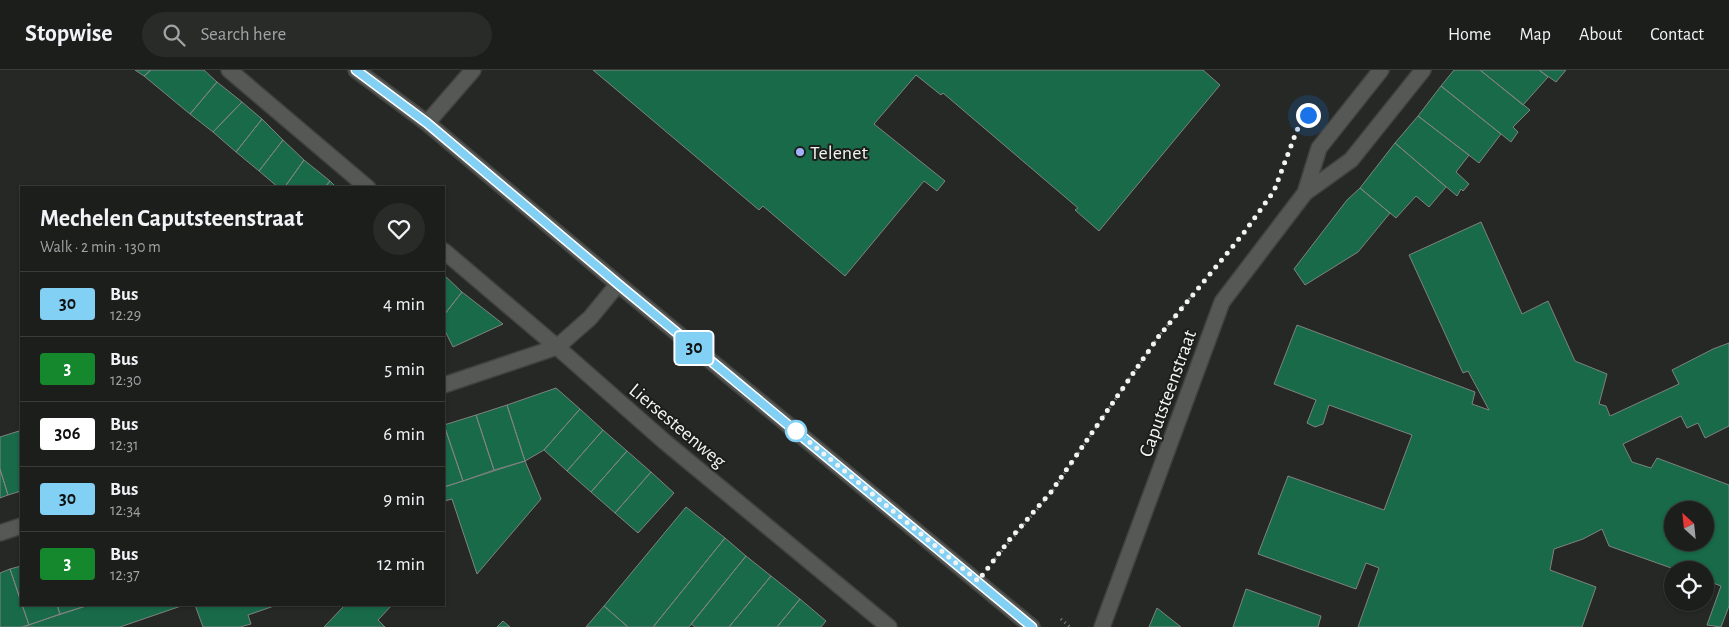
<!DOCTYPE html>
<meta charset="utf-8">
<style>
:root{--surface:#1c1e1c;--page:#292b29;--text:#f1f3f6;--muted:#a0a2a3;--line:#3a3c3b}
body{margin:0;font-family:"Alegreya Sans",sans-serif;background:var(--page);color:var(--text);height:100vh;display:flex;flex-direction:column;font-size:19px;white-space:nowrap}
*{box-sizing:border-box;margin:0}
p{font-size:16px;color:var(--muted)}
.icon{flex:none;width:28px;height:28px;fill:none;stroke:currentColor;stroke-width:2;stroke-linecap:round;stroke-linejoin:round}
.map{position:relative;flex:1;overflow:hidden}
.details{position:absolute;left:20px;top:116px;width:425px;height:420px;display:flex;flex-direction:column;background:var(--surface);border-radius:0px;box-shadow:0 1px 4px #0004,0 0 0 1px var(--line)}
.details>*{flex:none}
.badge{padding:0 10px;border-radius:4px;font-size:18px;line-height:32px}
.needle{width:32px;rotate:333deg}
.controls{position:absolute;left:1664px;top:431px;display:grid;gap:10px}
.controls a{display:grid;place-items:center;width:50px;height:50px;border-radius:50%;background:var(--surface);box-shadow:0 1px 4px #0004,0 0 0 1px var(--line);font-size:25px}
.you{position:absolute;width:25px;height:25px;margin:-12px;border:4px solid #fff;border-radius:50%;background:#1a73e8;box-shadow:0 0 0 8px #1a73e833}
.map>.badge{position:absolute;translate:-50% -50%;box-shadow:0 0 0 2px #fff}
.round{display:grid;place-items:center;flex:none;width:52px;height:52px;border-radius:26px;background:var(--page)}
.overview{display:flex;align-items:center;justify-content:space-between;height:85px;padding:0 20px}
h1{font-size:24px;font-weight:700;line-height:38px}
ul{padding:0;list-style:none}
li{display:flex;align-items:center;gap:15px;height:65px;padding:0 20px;border-top:1px solid var(--line)}
li div{flex:1}
li b{display:block;font-size:19px}
li em{font-style:normal}
li .badge{min-width:55px;font-weight:700;text-align:center}
header{display:flex;align-items:center;gap:30px;box-sizing:border-box;height:70px;padding:0 25px;background:var(--surface);border-bottom:1px solid var(--line)}
header strong{font-size:24px}
nav{display:flex;gap:28px;margin-inline-start:auto;font-size:18px}
.search{width:350px;height:45px;background:var(--page);display:flex;align-items:center;gap:12px;box-sizing:border-box;padding:0 18px;border-radius:28px;color:var(--muted);font-size:19px}
.map>svg:first-child{display:block}
.building{fill:#186a49;stroke:#7f8381;fill-rule:evenodd}
.lines{fill:none;stroke-linecap:round;stroke-linejoin:round}
.service-casing{stroke:#414240;stroke-width:18}
.minor-casing{stroke:#414240;stroke-width:18}
.secondary-casing{stroke:#414240;stroke-width:18}
.path{stroke:#878886;stroke-width:3;stroke-dasharray:1 4;stroke-linecap:butt}
.service{stroke:#565855;stroke-width:15}
.minor{stroke:#565855;stroke-width:15}
.secondary{stroke:#565855;stroke-width:15}
.line-casing{stroke:#fff;stroke-width:11}
.line{stroke:#83d0f5;stroke-width:8}
.walk{stroke:#f3f4f2;stroke-width:5;stroke-dasharray:0 9}
.poi-dot{fill:#a3b2fd;stroke:#1c1e1b;stroke-width:2}
.stop-dot{fill:#fff;stroke:#83d0f5;stroke-width:2.5}
.labels{text-anchor:middle;stroke-width:4;stroke-linejoin:round;paint-order:stroke}
.poi-label{font-size:20px;fill:#f3f4f2;stroke:#1c1e1b;text-anchor:start}
.street-label{font-size:20px;fill:#f3f4f2;stroke:#1c1e1b}
</style>
<header>
<strong>Stopwise</strong>
<div class="search"><svg class="icon" aria-label="search" viewBox="0 0 24 24"><circle cx="10" cy="10" r="6"/><path d="M15 15l6 6"/></svg>Search here</div>
<nav><a>Home</a><a>Map</a><a>About</a><a>Contact</a></nav>
</header>
<div class="map">
<svg width="1729" height="557" viewBox="0 0 1729 557">
<rect width="100%" height="100%" fill="#262825"/>
<path class="building" d="M135,0H151L144,6Z
M151,0H204L217,12L190,44L144,6Z
M593,0H1203L1220,15L1099,161L1075,140L1078,138L943,23L941,25L916,5L874,54L945,111L937,121L924,111L845,206L763,136L759,140Z
M1454,0H1480L1530,40L1513,57L1518,62L1511,72L1441,16Z
M1480,0H1539L1548,7L1523,35Z
M1539,0H1566L1556,12Z
M217,12L242,32L213,62L190,44Z
M1441,16L1501,64L1479,93L1418,46Z
M242,32L262,49L236,82L213,62Z
M1418,46L1469,85L1456,102L1469,114L1463,121L1461,119L1457,126L1395,73Z
M262,49L283,70L259,101L236,82Z
M283,70L304,90L284,118H279L259,101Z
M1395,73L1446,117L1429,137L1416,126L1396,148L1360,118Z
M304,90L330,111L324,118H284Z
M330,111L337,118H324Z
M1360,118L1390,143L1358,182L1305,215L1294,199L1347,130Z
M1481,152L1522,244L1548,231L1575,291L1607,304L1599,334L1606,336L1610,346L1679,314L1672,300L1713,279L1729,273V356L1705,368L1698,353L1687,358L1681,346L1623,374L1632,392L1651,398L1657,388L1729,415V536L1721,557L1707,555L1721,516L1705,510V500H1677L1609,476L1602,459L1583,469L1554,479L1550,500L1596,517L1582,557H1358L1379,498L1366,493L1356,519L1258,484L1288,406L1384,440L1412,365L1329,335L1323,354L1315,357L1307,353L1316,330L1274,314L1297,255L1475,322L1472,334L1489,340L1468,301L1463,303L1409,185ZM1672,440H1705V472H1672Z
M444,205L462,222L444,245Z
M462,222L503,254L453,277L444,259V245Z
M556,318L580,339L544,380L525,391L507,335Z
M507,335L525,391L494,400L476,345Z
M580,339L603,360L567,401L544,380Z
M476,345L494,400L463,411L444,355Z
M444,355L463,411L444,417Z
M603,360L627,381L591,422L567,401Z
M19,361L21,367V421L8,425L0,399V367Z
M627,381L651,402L615,443L591,422Z
M525,391L541,429L477,504L452,429L444,431V417Z
M0,399L8,425L0,428Z
M651,402L674,423L638,463L615,443Z
M686,437L725,468L653,557H628L604,536Z
M725,468L746,486L689,557H656L654,556Z
M746,486L771,506L729,557H695L691,554Z
M21,496V532L10,499Z
M10,499L29,555L22,557H0V503Z
M771,506L800,529L777,557H729Z
M1246,519L1321,546L1318,557H1233Z
M800,529L826,551L821,557H777Z
M22,535H57L60,544L29,555Z
M57,535H89L60,544Z
M89,535H184L120,557H22Z
M195,535H277L248,545L251,554L240,557H203Z
M345,535H392L378,550L385,557H324Z
M604,536L628,557H586Z
M1157,538L1181,557H1149Z
M503,551L510,557H497Z"/>
<g class="lines">
<g class="service-casing">
<path id="service" d="M427,53L473,0"/>
</g>
<g class="minor-casing">
<path id="minor" d="M229,0L368,118
M1305,123L1319,78L1381,0
M444,181L557,277L665,372L889,557
M444,315L557,277L590,248L618,214
M0,463L21,456
M1102,557L1222,232L1305,123L1351,90L1423,0"/>
</g>
<g class="secondary-casing">
<path id="secondary" d="M356,0L427,53L618,214L1032,557"/>
</g>
<path class="path" d="M995,489L1051,423L1159,266L1190,228
M1061,549L1070,557"/>
<use href="#service" class="service"/>
<use href="#minor" class="minor"/>
<use href="#secondary" class="secondary"/>
</g>
<g class="lines">
<g class="line-casing">
<path id="line" d="M356,0L427,53L618,214L1032,557"/>
</g>
<use href="#line" class="line"/>
<path class="walk" d="M796,361L978,511L1010,469L1051,422L1159,266L1243,164L1274,121L1297,60L1308,45"/>
</g>
<circle class="poi-dot" cx="800" cy="82" r="5"/>
<circle class="stop-dot" cx="796" cy="361" r="10"/>
<g class="labels">
<g class="poi-label">
<text x="810" y="89">Telenet</text>
</g>
<g class="street-label">
<text transform="translate(1167 323) rotate(-70)" y="7">Caputsteenstraat</text>
<text transform="translate(678 355) rotate(40)" y="7">Liersesteenweg</text>
</g>
</g>
</svg>
<div class="controls">
<a><svg class="needle" viewBox="-14 -14 28 28"><path d="M0-13l5 13h-10z" fill="#e53935"/><path d="M0 13l5-13h-10z" fill="#a0a2a3"/></svg></a>
<a><svg class="icon" aria-label="locate" viewBox="0 0 24 24"><circle cx="12" cy="12" r="6"/><path d="M12 2v4M12 18v4M2 12h4M18 12h4"/></svg></a>
</div>
<div class="you" style="left:1308px;top:45px"></div>
<b class="badge" style="left:694px;top:278px;background:#83d0f5;color:#111">30</b>
<section class="details">
<div class="overview"><div><h1>Mechelen Caputsteenstraat</h1><p>Walk · 2 min · 130 m</p></div><a class="round"><svg class="icon" aria-label="heart" viewBox="0 0 24 24"><path d="M12 20l-8-8c-3-5 5-10 8-4 3-6 11-1 8 4z"/></svg></a></div>
<ul>
<li><span class="badge" style="background:#83d0f5;color:#111">30</span><div><b>Bus</b><p>12:29</p></div><em>4 min</em></li>
<li><span class="badge" style="background:#15882e;color:#fff">3</span><div><b>Bus</b><p>12:30</p></div><em>5 min</em></li>
<li><span class="badge" style="background:#fff;color:#111">306</span><div><b>Bus</b><p>12:31</p></div><em>6 min</em></li>
<li><span class="badge" style="background:#83d0f5;color:#111">30</span><div><b>Bus</b><p>12:34</p></div><em>9 min</em></li>
<li><span class="badge" style="background:#15882e;color:#fff">3</span><div><b>Bus</b><p>12:37</p></div><em>12 min</em></li>
</ul>
</section>
</div>
